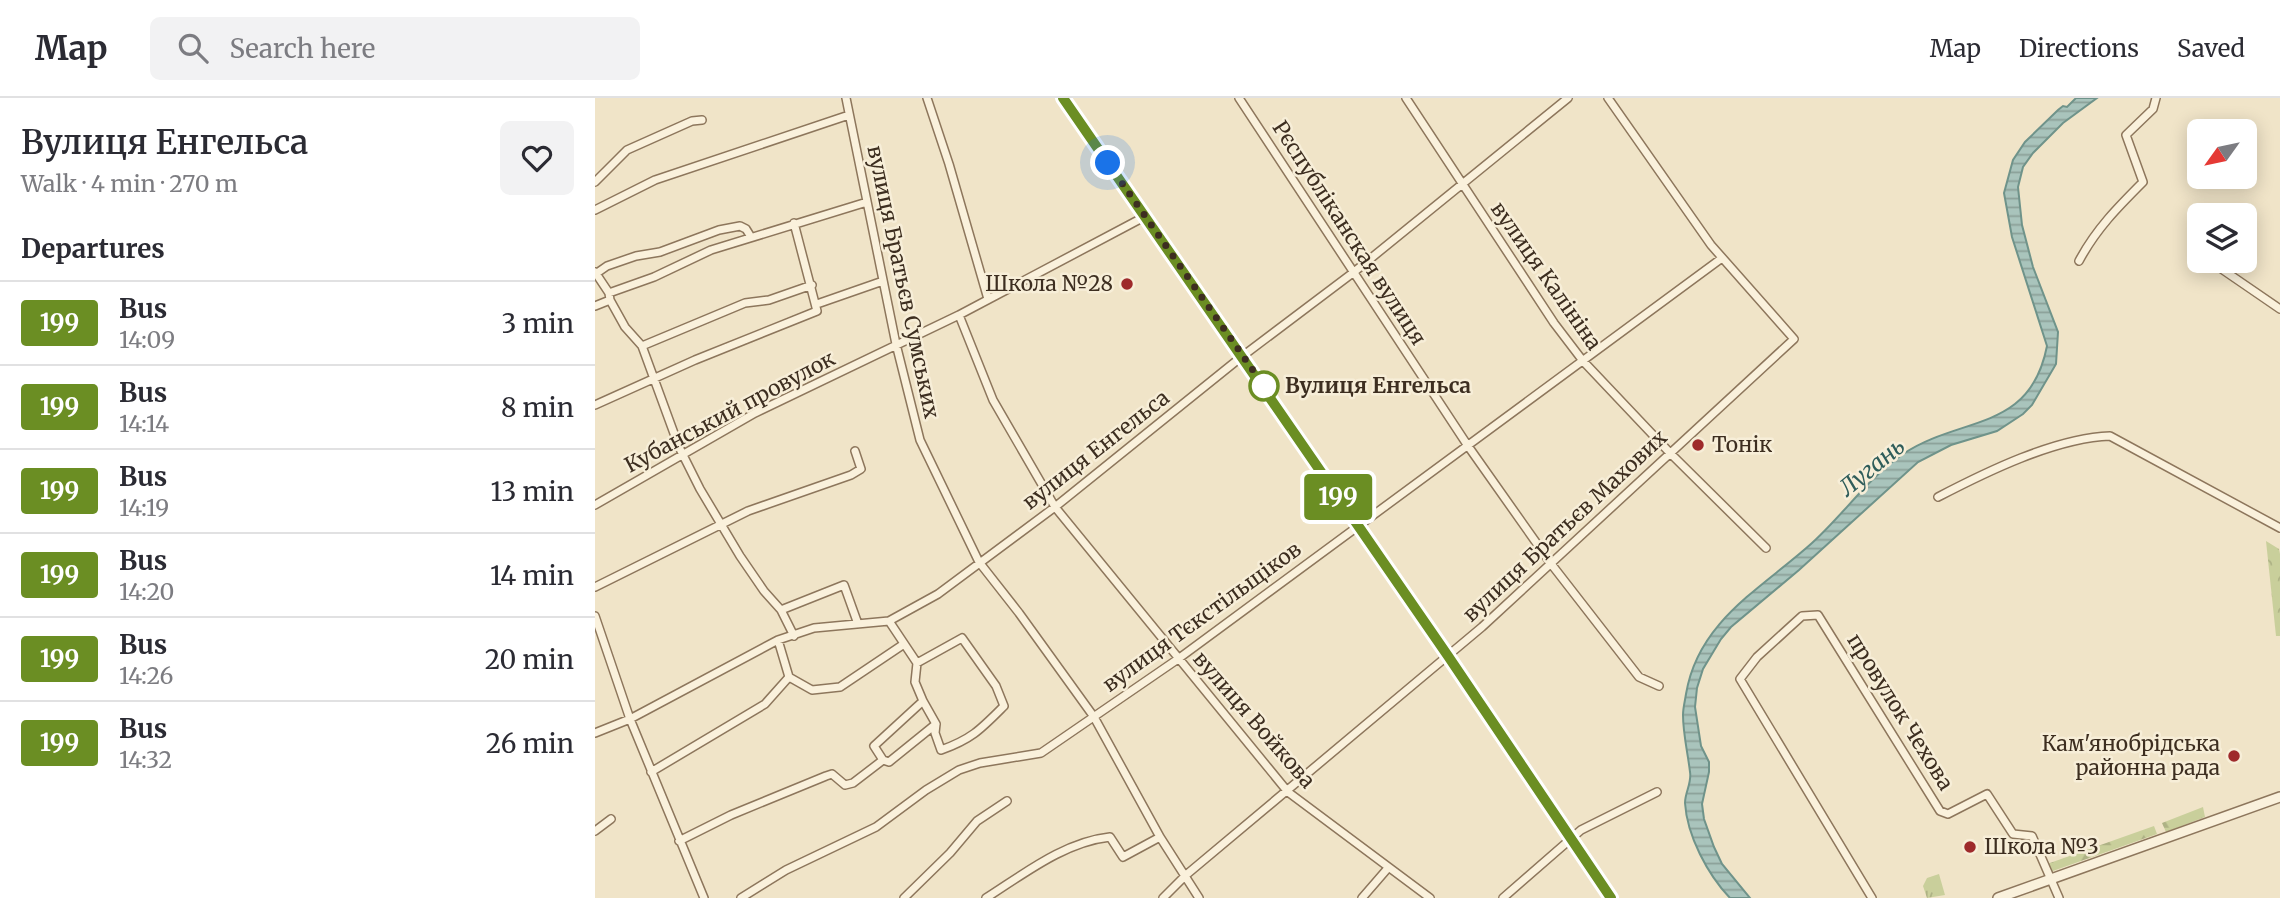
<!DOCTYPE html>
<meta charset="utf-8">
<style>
:root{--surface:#fff;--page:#f2f2f3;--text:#2b2b33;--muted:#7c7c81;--line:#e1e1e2}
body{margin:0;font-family:Merriweather,serif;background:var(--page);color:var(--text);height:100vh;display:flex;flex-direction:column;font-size:26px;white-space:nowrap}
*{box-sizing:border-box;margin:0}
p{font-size:23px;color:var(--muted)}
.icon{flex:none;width:38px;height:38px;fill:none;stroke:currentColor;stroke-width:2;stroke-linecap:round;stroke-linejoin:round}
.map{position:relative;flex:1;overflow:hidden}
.sheet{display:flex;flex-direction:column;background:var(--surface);width:595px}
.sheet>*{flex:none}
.badge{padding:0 14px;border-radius:5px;font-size:24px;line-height:46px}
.needle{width:46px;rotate:237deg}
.controls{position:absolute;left:1592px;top:21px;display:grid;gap:14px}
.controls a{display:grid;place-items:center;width:70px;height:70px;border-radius:10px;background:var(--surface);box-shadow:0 4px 18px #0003;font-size:35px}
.you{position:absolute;width:35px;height:35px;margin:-18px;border:5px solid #fff;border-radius:50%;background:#1a73e8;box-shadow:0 0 0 10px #1a73e833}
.map>.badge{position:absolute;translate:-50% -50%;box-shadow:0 0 0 4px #fff}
h2{padding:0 21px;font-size:26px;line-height:63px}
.round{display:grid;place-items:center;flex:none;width:74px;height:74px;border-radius:10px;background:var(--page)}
.head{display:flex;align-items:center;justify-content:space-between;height:119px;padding:0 21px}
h1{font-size:33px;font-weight:600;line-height:52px}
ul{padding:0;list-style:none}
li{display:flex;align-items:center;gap:21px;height:84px;padding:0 21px;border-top:2px solid var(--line)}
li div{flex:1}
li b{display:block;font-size:26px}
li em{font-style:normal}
li .badge{min-width:77px;font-weight:700;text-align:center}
header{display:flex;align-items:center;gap:42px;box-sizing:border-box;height:98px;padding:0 35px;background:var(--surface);border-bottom:2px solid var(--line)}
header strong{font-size:33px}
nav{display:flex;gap:38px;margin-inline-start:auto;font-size:24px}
.search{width:490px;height:63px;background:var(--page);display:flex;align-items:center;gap:18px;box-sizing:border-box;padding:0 24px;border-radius:10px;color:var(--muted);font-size:26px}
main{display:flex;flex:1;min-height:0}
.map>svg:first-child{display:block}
.grass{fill:url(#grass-tufts)}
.forest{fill:url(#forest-firs)}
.park{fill:url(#park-crowns)}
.water{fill:url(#water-rules);stroke:#6f938a;stroke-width:2}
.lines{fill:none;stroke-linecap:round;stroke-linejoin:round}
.minor-casing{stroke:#8d765c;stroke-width:10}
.tertiary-casing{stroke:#8d765c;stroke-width:12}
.minor{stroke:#faf1dc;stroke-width:7}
.tertiary{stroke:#faf1dc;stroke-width:9}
.line-casing{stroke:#fff;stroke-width:16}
.line{stroke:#6b8e23;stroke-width:10}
.walk{stroke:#3d2e20;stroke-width:7;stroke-dasharray:0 12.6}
.poi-dot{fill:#9e2a2b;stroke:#f7eed8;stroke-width:2.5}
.stop-dot{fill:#fff;stroke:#6b8e23;stroke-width:3.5}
.labels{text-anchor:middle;stroke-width:5;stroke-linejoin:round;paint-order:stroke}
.street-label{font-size:21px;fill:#3d2e20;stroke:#f7eed8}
.poi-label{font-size:21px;fill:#3d2e20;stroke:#f7eed8;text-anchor:end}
.stop-label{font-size:21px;font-weight:bold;fill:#3d2e20;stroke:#f7eed8;text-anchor:start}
.water-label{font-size:23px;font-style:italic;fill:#2f5d5a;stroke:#f7eed8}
</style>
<header>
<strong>Map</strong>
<div class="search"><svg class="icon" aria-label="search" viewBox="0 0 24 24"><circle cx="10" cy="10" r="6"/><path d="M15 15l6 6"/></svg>Search here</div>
<nav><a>Map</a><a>Directions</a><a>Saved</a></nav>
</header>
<main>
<section class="sheet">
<div class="head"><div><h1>Вулиця Енгельса</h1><p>Walk · 4 min · 270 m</p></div><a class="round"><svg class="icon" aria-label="heart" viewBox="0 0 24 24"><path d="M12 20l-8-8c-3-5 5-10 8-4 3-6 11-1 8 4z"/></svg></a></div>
<h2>Departures</h2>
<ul>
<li><span class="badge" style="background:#6b8e23;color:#fff">199</span><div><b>Bus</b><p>14:09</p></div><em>3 min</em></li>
<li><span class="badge" style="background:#6b8e23;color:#fff">199</span><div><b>Bus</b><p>14:14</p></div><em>8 min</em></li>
<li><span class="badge" style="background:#6b8e23;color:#fff">199</span><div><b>Bus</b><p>14:19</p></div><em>13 min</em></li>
<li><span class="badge" style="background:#6b8e23;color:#fff">199</span><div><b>Bus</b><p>14:20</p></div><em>14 min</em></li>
<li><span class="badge" style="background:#6b8e23;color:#fff">199</span><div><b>Bus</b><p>14:26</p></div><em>20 min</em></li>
<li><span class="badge" style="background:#6b8e23;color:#fff">199</span><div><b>Bus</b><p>14:32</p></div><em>26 min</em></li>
</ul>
</section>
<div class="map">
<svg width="1685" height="800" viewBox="0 0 1685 800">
<defs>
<pattern id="grass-tufts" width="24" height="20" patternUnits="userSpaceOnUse" patternTransform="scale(1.75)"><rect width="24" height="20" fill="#c9cf9b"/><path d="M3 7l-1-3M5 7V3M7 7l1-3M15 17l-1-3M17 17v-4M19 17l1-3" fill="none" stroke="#aeb285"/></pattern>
<pattern id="forest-firs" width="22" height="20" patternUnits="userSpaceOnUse" patternTransform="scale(1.75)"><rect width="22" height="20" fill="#c9cf9b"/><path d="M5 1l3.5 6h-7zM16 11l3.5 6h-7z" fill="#aeb285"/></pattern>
<pattern id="park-crowns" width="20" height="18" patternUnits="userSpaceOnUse" patternTransform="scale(1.75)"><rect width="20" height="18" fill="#c9cf9b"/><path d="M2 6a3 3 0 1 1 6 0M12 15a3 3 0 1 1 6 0" fill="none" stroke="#aeb285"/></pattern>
<pattern id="water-rules" width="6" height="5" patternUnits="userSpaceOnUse" patternTransform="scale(1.75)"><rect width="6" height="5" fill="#a9c4bc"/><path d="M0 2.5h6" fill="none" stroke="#8ba098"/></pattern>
</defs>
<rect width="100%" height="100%" fill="#f0e4c8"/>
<path class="grass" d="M1344,776L1350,797L1332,800L1328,788L1332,780Z"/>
<path class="forest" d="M1608,709L1610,719L1571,734L1567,725Z
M1559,728L1562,736L1455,774L1452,766Z"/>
<path class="park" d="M1671,443L1684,451L1685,456V538H1681Z"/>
<path class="water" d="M1481,0H1502L1468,25L1438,55L1428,69L1423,89L1427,127L1438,169L1463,234L1461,266L1437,307L1428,316L1402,333L1356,347L1323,364L1204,472L1136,529L1126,541L1108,571L1102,590L1100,609L1106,648L1114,664V674L1107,706L1109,721L1119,749L1127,766L1155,800H1135C1113,777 1092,738 1090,705C1090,694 1097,685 1095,674C1093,656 1088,636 1088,617C1088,610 1090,603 1091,596C1103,523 1166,491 1217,445C1248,417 1273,380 1308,356C1366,317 1435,335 1452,248L1417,139L1409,95L1418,62L1430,44L1463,12L1468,8L1472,9Z"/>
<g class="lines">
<g class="minor-casing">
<path id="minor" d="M251,0L301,246L325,342L384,464L424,515L499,619L565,739L604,800
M332,0L354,66L393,201
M644,0L873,348L957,467L1044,579L1064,588
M811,0L959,225L988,263L1076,356L1171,450
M0,84L32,52L97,23L107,22
M0,112L60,82L254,17
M1484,163C1501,131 1523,109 1548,84L1531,37L1558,11L1561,0
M1615,163L1685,211
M0,174L14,195L15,202L30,229L47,248L84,349L105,391L145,458L169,493L186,512L199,538
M2,175L12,168L41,158L65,154L124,132L145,128L151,131L156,139
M14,195L59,179L116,152L272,104
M222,206L288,183
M0,208L15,202
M364,217L398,302L460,409L693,694L835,800
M47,248L150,205L174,202L217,187
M0,307L100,262L222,213L199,125
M1343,399C1391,374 1460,340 1515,338L1685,430
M0,407L160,315L364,217L549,119
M0,489L153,413L256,377L266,371L260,353
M186,512L249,487L263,526
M0,518L35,621L109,800
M183,542L194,579
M328,603L341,626
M0,635L35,621L183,542L219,530L294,523L343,496L460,409L645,260L759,174L973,0
M288,662L279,648L328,603L320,584L322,565L294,523
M56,674L170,606L194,579L217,592L245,589L309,546
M0,733L16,721
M84,743L136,717L231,678L237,676L250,687L258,685L288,662L294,664L341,626L340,635L346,652C377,641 386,631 409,608L401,588L367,540L322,565
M146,800L191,772L281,729L331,692L364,672L385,665L446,655L583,561L1127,160
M309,800L355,755L382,723L412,703
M391,800C429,776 469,744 515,739L528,759L565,739
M568,800L591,777L887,529L1199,241L1116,147L1013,0
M767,800L793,770
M908,800L986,732L1062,694
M1277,800L1145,581L1162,559L1207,518L1223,517L1345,713L1353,716L1392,696L1418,736L1437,738L1464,800"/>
</g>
<g class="tertiary-casing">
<path id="tertiary" d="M468,0L853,558L1016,800
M1403,800L1685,699"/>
</g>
<use href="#minor" class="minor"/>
<use href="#tertiary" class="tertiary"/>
</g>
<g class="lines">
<g class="line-casing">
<path id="line" d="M468,0L853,558L1016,800"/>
</g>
<use href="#line" class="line"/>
<path class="walk" d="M513,65L669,288"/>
</g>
<g class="poi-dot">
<circle cx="532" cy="186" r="7"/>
<circle cx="1103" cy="347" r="7"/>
<circle cx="1639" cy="658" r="7"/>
<circle cx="1375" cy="749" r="7"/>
</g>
<circle class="stop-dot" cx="669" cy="288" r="14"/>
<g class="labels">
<g class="street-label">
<text transform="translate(754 135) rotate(57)" y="7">Рєспубліканская вулиця</text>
<text transform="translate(951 178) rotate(55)" y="7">вулиця Калініна</text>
<text transform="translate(308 184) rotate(78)" y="7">вулиця Братьєв Сумських</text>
<text transform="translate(135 314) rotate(-28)" y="7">Кубанський провулок</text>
<text transform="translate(501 352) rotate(-38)" y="7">вулиця Енгельса</text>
<text transform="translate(970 428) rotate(-43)" y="7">вулиця Братьєв Махових</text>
<text transform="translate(607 519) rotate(-36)" y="7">вулиця Тєкстільщіков</text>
<text transform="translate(1305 614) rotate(58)" y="7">провулок Чехова</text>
<text transform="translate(659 622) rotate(49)" y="7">вулиця Войкова</text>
</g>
<g class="poi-label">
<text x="518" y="193">Школа №28</text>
<text x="1117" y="354" text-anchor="start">Тонік</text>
<text x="1625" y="653">Кам'янобрідська<tspan x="1625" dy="24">районна рада</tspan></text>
<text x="1389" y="756" text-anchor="start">Школа №3</text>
</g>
<g class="stop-label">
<text x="690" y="295">Вулиця Енгельса</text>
</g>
<g class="water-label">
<text transform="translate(1277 369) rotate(-39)" y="8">Лугань</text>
</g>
</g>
</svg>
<div class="controls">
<a><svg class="needle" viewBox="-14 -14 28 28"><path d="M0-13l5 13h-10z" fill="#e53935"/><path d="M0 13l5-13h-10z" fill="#7c7c81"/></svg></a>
<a><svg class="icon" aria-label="layers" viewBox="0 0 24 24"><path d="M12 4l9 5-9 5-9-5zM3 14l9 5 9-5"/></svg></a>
</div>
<div class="you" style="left:513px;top:65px"></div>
<b class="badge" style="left:743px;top:399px;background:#6b8e23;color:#fff">199</b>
</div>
</main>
